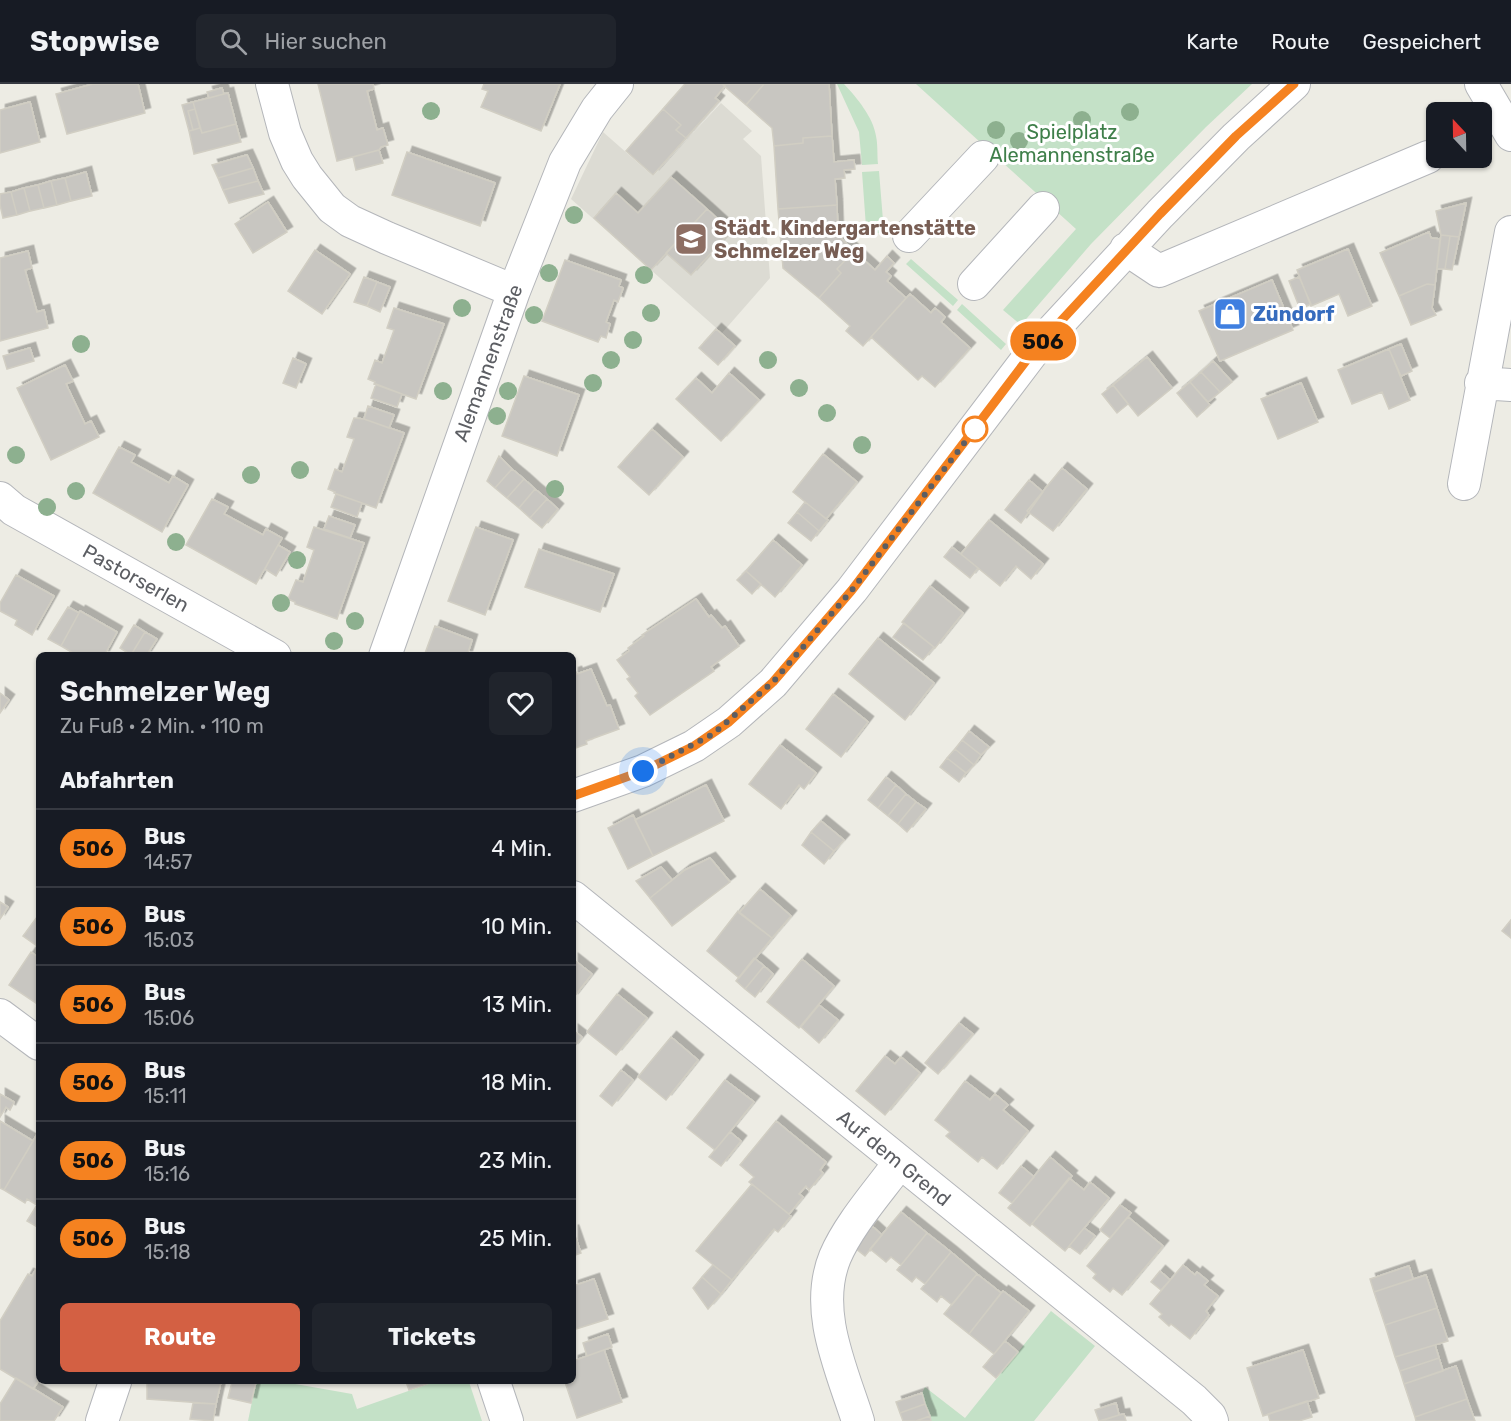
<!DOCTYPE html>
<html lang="de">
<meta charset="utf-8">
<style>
:root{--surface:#171b24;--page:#20242c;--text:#f1f3f6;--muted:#9ea1a6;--line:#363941;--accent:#d36043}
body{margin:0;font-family:Rubik,sans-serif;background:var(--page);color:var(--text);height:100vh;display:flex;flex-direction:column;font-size:22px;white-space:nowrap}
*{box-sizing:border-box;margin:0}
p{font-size:20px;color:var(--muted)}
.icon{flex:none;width:33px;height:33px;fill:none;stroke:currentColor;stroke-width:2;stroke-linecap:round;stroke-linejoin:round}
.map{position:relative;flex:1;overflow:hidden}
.sheet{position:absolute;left:36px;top:568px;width:540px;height:732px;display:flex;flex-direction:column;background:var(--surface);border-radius:9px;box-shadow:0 2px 4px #0004}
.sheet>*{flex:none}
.badge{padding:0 12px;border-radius:20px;font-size:21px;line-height:39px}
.needle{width:39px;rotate:338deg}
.fabs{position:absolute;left:1426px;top:18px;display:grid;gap:12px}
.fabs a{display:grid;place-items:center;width:66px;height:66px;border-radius:9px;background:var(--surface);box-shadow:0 2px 4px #0004;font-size:30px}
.you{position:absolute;width:30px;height:30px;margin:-15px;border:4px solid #fff;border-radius:50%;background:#1a73e8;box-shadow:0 0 0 9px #1a73e833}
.map>.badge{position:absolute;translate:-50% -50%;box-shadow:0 0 0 3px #fff}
h2{padding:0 24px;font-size:22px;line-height:54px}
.round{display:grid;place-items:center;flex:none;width:63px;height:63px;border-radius:9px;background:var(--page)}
.head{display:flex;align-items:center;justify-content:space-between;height:102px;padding:0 24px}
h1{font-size:28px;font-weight:700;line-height:45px}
.primary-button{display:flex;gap:12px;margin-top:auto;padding:12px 24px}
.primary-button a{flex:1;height:69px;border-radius:9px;background:var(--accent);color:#fff;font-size:24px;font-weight:700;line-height:69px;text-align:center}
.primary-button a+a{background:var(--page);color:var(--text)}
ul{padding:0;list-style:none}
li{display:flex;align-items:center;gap:18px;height:78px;padding:0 24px;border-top:2px solid var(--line)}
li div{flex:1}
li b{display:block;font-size:22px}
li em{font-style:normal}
li .badge{min-width:66px;font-weight:700;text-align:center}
header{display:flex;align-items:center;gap:36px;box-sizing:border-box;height:84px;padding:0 30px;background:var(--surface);border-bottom:2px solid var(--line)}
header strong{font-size:28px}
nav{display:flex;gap:33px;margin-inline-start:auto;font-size:21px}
.search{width:420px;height:54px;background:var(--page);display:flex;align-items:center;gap:15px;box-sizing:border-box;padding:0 21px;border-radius:9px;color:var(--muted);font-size:22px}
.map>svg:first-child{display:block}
.education{fill:#dcdbd3}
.green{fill:#c4e1c7}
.building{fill:#c8c6c1;stroke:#d1cec3;stroke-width:1.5;filter:url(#shadow)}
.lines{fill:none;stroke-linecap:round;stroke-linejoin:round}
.minor-casing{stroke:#b4b6ba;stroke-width:34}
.minor{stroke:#fff;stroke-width:32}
.tree{fill:#8db08f}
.line-casing{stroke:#fff;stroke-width:14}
.line{stroke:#f58220;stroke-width:9}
.walk{stroke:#5c5e63;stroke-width:6;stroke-dasharray:0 10.8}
.stop-dot{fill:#fff;stroke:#f58220;stroke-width:3}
.labels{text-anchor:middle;stroke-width:6;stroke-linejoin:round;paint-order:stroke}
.park-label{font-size:20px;fill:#3f7f4a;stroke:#fff}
.education-label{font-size:20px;font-weight:bold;fill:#785e54;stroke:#fff;text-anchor:start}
.shop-label{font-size:20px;font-weight:bold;fill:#366cbe;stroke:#fff;text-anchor:start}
.street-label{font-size:20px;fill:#5c5e63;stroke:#fff}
</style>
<header>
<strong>Stopwise</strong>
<div class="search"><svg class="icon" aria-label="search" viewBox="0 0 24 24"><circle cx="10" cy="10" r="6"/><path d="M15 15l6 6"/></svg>Hier suchen</div>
<nav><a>Karte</a><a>Route</a><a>Gespeichert</a></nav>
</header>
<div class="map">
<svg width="1511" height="1337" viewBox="0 0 1511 1337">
<defs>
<filter id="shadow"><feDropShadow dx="5.5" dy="-5.5" stdDeviation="0" flood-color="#0004"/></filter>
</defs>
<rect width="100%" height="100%" fill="#edece4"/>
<path class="education" d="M721,19L752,47L743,55L761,72L770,194L722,249L571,115L603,48L653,92Z"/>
<path class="green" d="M837,0H844C857,14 873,33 876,52C878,61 877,71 878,80L862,81L859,48Z
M916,0H1252L1206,43L1091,160L1021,241L1003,226L1076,145Z
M879,87L884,149H873L866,143L862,88Z
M911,175L958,216L953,222L906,180Z
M962,220L1006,260L1001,266L957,226Z
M1051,1227L1095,1262L1034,1337H931L922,1309L925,1303L965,1334Z
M256,1298H284L352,1310L357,1325L434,1298H469L482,1337H248Z"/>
<path class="building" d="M93,0H138L145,29L67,50L56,10Z
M318,0H373L374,5L367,7L377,46L383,44L388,61L381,63L379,66L337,77Z
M484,0H560L541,47L481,23L488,7L482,5Z
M685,0H722L725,2L715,14L719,17L686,54L676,46L681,41L663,25Z
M722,0H764L746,21Z
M764,0H829L832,52L803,54V59L774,62L772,44L746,21Z
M222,4L224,10L209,14L207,8Z
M228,9L236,40L202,49L193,18Z
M30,18L40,58L0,69V26Z
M193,18L195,25L188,27L193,46L189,47L182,21Z
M195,25L200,44L193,46L188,27Z
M663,25L681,41L676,46L686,54L653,91L626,67Z
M236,40L241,58L194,70L189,47L200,44L202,49Z
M832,52L834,78L854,76L855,85L844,86L845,94L835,95L837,121L778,125L774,62L803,59V54Z
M379,66L383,79L356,86L353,73Z
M407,68L495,99L480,142L392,111Z
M247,71L253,84L218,94L212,81Z
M253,84L258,97L223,106L218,94Z
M86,88L92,112L71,117L65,94Z
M671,93L707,125L651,186L594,134L616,109L638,129Z
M65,94L71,117L57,121L51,97Z
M51,97L57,121L44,124L38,101Z
M258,97L264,110L229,119L223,106Z
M38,101L44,124L30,127L24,104Z
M24,104L30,127L17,131L11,108Z
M11,108L17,131L3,134L0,121V110Z
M268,118L287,148L253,169L235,140Z
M1466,119L1459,153L1441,151L1436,127Z
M837,121L838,151L854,167L837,185L841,189L819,214L783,184L778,125Z
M707,125L731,147L691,191L666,169Z
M1429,148L1431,154L1440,155L1435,201L1427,200L1399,212L1380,169Z
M1441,151L1450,152L1445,185H1437Z
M1450,152L1459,153L1452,186L1445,185Z
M1348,165L1372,222L1348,232L1339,210L1311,222L1297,186Z
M315,166L350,190L322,230L288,207Z
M28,167L32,184L25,186L37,228L44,226L48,244L0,257V174Z
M854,167L875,186L887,172L894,179L886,188L891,192L887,197L906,214L863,262L846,247L850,242L819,214L841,189L837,185Z
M565,176L621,196L619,202L623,204L618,218L614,216L606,238L610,240L606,254L601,252L598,258L542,237Z
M364,193L377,198L367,222L354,218Z
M1299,193L1311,220L1300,225L1289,197Z
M1272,196L1293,246L1220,277L1199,227Z
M377,198L390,203L380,228L367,222Z
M1427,200L1435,201L1432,224L1436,231L1411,241L1399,212Z
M910,210L931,229L935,224L945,233L941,238L970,264L935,303L922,292L918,296L871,253Z
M394,224L444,240L416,315L374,300L375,298L368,295L375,276L382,279L394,246L387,244Z
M716,245L735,262L718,281L699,264Z
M1401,260L1412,287L1401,292L1389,265Z
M30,264L34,277L7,285L3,272Z
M1389,265L1410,316L1389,325L1382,308L1352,320L1338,286Z
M1147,273L1172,304L1138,332L1113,301Z
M293,274L306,280L296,304L283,299Z
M1213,277L1232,298L1220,308L1201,288Z
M65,281L73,297L66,300L85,340L91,337L99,353L51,376L17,304Z
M1201,288L1220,308L1208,318L1190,298Z
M729,289L759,316L721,357L676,315L696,294L712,309Z
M524,292L579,311L557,372L502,352Z
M1190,298L1210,321L1197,333L1177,309Z
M1301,299L1318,338L1278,355L1261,315Z
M376,300L402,310L397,323L371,314Z
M1113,301L1128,320L1117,329L1102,310Z
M368,322L394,331L389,344L364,335Z
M354,334L364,335L404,349L376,424L334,409L335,408L328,405L335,385L342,388L354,355L347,353Z
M652,345L683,373L649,411L618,383Z
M119,363L135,371L131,378L169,399L173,392L188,401L162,448L93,409Z
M823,370L857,398L826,435L793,408Z
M499,372L512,385L495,404L487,397Z
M1062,384L1087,405L1053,447L1027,427Z
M512,385L524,395L507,414L495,404Z
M524,395L535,405L519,424L507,414Z
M1029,396L1043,408L1021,439L1005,426Z
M535,405L547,415L530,434L519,424Z
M336,410L362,419L357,433L331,423Z
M212,415L228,423L224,430L263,451L266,445L282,454L256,500L186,461Z
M547,415L558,425L542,444L530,434Z
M805,418L828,436L819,447L797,428Z
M797,428L819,447L811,457L788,439Z
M329,432L355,441L350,454L324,445Z
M989,436L1043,480L1031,495L1016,482L1000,502L961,470Z
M314,443L364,459L337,535L295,520V518L288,515L296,496L303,498L314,466L307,463Z
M476,443L513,456L485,531L448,517Z
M773,456L802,481L775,513L746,487Z
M278,461L290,468L276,492L265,485Z
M952,463L978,484L970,494L944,473Z
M539,465L614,490L600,528L525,503Z
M746,487L761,500L752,510L737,496Z
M16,491L54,512L32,551L15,541L17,536L0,527V519Z
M930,502L963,529L935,564L902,538Z
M696,515L709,533L711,531L722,544L725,542L739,562L711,583L714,587L650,631L635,612L638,609L627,595L630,593L617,576L629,567L628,564L644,552L642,551Z
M68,523L79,529L61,562L48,555Z
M80,527L117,548L104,572H78L61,562Z
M904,539L934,563L923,576L893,553Z
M134,541L145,548L131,571L120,564Z
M435,542L472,556L467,572H424Z
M145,548L157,555L146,572H133L131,571Z
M878,554L934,599L905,636L849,590Z
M591,585L607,622L610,621L619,645L586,657L587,660L573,665V589L576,588L577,590Z
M0,609L9,616L0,629Z
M833,610L868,638L841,673L806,645Z
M969,647L989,663L981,671L962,656Z
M962,656L981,671L974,681L955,665Z
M780,661L816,689L804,705L799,701L781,725L749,700Z
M955,665L974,681L966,689L947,674Z
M947,674L966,689L959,698L940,683Z
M886,693L896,701L878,724L868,716Z
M706,701L724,737L653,772L635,736Z
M896,701L906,710L888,732L878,724Z
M906,710L916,718L898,740L888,732Z
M916,718L926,725L907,748L898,740Z
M633,731L653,772L628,785L608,744Z
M821,737L844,756L834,767L811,748Z
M811,748L834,767L824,780L802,761Z
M710,774L730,798L672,842L650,814L685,786Z
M661,783L672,796L650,814L636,797Z
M760,805L791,832L772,854L739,829Z
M0,818L8,823L0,835Z
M738,827L772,854L739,894L707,867Z
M37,833L39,859L37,862L23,852Z
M1511,836V854L1502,847Z
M31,868L39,874V921L9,901Z
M754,874L764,882L745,905L736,897Z
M573,875L592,890L573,914Z
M802,875L834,902L799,944L767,918Z
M764,882L773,890L755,913L745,905Z
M617,910L647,934L616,971L587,948Z
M819,921L838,936L819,959L801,943Z
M959,939L973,950L938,990L925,979Z
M573,946L582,953L573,964Z
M671,953L698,976L666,1016L638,993Z
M885,972L895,980L901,973L920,989L885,1031L856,1007Z
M621,986L633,996L612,1022L600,1012Z
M725,996L754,1018L715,1066L687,1044Z
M965,997L990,1016L995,1010L1008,1021L1003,1026L1028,1047L997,1085L982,1073L978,1078L946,1052L950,1048L935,1036Z
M0,1010L14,1018L10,1026L6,1023L0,1033Z
M0,1037L33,1057L4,1106L0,1104Z
M776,1037L826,1078L820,1086L823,1089L809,1106L806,1102L799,1110L803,1113L789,1130L749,1098L754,1093L740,1081Z
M39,1047V1144L27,1137L37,1121L27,1115L25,1119L4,1106Z
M730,1048L741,1057L721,1082L709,1073Z
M1050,1073L1072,1092L1030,1142L1008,1124Z
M1021,1082L1034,1093L1012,1119L999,1109Z
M1069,1094L1084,1106L1090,1098L1109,1114L1065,1167L1032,1140Z
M752,1100L791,1132L778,1148L774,1145L732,1196L696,1167Z
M1120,1121L1131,1129L1110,1154L1100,1146Z
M901,1128L927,1149L901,1181L891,1173L886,1178L870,1165Z
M1128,1133L1163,1162L1122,1211L1113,1204L1110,1208L1093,1194L1096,1190L1087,1182Z
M872,1142L882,1151L865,1172L855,1164Z
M1084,1144L1095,1152L1080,1170L1069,1162Z
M573,1146L581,1169L573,1172Z
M927,1149L951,1168L925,1200L916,1193L912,1198L897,1186Z
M951,1168L977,1190L952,1221L941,1212L937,1218L921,1205Z
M39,1180V1296L33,1305L0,1285V1237L28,1190L32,1192Z
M713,1181L732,1196L721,1210L702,1193Z
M1183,1181L1195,1191L1197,1188L1208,1197L1204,1201L1218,1212L1206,1227L1209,1231L1190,1255L1171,1240L1169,1242L1159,1233L1162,1230L1150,1220Z
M1409,1182L1413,1195L1374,1208L1370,1195Z
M1160,1187L1170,1196L1161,1206L1151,1198Z
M977,1190L1001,1209L969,1250L944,1230Z
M1426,1191L1437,1224L1385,1241L1374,1208Z
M702,1193L721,1210L708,1225L693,1204Z
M594,1195L608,1235L573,1246V1202Z
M1003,1207L1029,1227L994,1270L969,1250Z
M1437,1224L1448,1257L1395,1273L1385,1241Z
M608,1250L612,1263L587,1272L583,1259Z
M1005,1257L1018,1268L996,1294L983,1283Z
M1435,1261L1439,1274L1400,1287L1395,1273Z
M604,1266L622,1318L577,1334L565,1298H573V1277Z
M1303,1266L1319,1314L1263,1332L1247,1284Z
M1439,1274L1443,1287L1404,1300L1400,1287Z
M1456,1282L1467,1315L1415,1333L1404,1300Z
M16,1294L63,1323L54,1337H0V1320Z
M147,1298H221L216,1320L147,1315Z
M232,1298H256L251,1319L228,1314Z
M406,1298H432L409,1306Z
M922,1309L925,1320L900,1329L896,1318Z
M1467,1315L1475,1337H1416L1415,1333Z
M1307,1317L1312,1333L1299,1337H1270L1268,1330Z
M193,1319L216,1320L213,1337L190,1335Z
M1116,1319L1119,1331L1099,1337L1095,1326Z
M925,1320L930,1332L916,1337H903L900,1329Z
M1124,1330L1126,1337H1101L1119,1331Z
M930,1332L931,1337H916Z"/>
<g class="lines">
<g class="minor-casing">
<path id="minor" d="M272,0L285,49L297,77L307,93L332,124L350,137L387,154L514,207
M1481,0L1511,51
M909,152L983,73
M1126,165L1159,187L1428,73
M974,200L1043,124
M1481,299L1511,301
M1464,400L1511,148
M0,414L14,426L275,572
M385,572L514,207L565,78L597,25L617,0
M573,712L643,687L694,662L729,638L773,599L852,506L1035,265L1160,130L1236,53L1294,0
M573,813L1194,1316L1210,1332L1212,1337
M0,931L39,960
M494,1298L507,1337
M102,1337L115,1298
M858,1337C842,1286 813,1227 835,1173C849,1140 879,1107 900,1078"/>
</g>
<use href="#minor" class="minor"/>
</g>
<g class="tree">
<circle cx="431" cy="27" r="9"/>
<circle cx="1130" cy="28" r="9"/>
<circle cx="1082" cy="36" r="9"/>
<circle cx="996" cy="46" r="9"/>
<circle cx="1019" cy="57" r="9"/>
<circle cx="574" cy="131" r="9"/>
<circle cx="549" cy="189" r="9"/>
<circle cx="644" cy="191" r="9"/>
<circle cx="462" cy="224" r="9"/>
<circle cx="651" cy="229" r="9"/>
<circle cx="534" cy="231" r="9"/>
<circle cx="633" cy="256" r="9"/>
<circle cx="81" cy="260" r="9"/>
<circle cx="611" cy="276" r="9"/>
<circle cx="768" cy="276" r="9"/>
<circle cx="593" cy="299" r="9"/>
<circle cx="799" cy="304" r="9"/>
<circle cx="443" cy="307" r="9"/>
<circle cx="508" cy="307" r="9"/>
<circle cx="827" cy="329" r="9"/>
<circle cx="497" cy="332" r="9"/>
<circle cx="862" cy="361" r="9"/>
<circle cx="16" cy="371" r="9"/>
<circle cx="300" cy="386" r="9"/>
<circle cx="251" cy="391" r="9"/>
<circle cx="555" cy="405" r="9"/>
<circle cx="76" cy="407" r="9"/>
<circle cx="47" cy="423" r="9"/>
<circle cx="176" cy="458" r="9"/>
<circle cx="297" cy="476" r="9"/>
<circle cx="281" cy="519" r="9"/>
<circle cx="355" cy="537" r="9"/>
<circle cx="334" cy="557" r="9"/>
</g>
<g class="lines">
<g class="line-casing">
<path id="line" d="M573,712L643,687L694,662L729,638L773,598L852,506L1035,265L1160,130L1236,52L1294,0"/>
</g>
<use href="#line" class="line"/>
<path class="walk" d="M643,687L713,650L773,598L852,506L978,341L975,345"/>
</g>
<defs>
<g id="school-square" transform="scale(1.725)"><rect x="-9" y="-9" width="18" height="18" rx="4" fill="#8d6e63" stroke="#fff"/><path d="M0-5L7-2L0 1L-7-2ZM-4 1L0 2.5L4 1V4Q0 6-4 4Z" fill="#fff"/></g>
<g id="shop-square" transform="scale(1.725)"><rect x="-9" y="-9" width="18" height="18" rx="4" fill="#3f7fe0" stroke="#fff"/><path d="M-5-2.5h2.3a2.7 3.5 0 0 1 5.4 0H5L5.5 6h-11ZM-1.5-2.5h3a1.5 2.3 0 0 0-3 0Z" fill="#fff"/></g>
</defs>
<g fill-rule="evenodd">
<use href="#school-square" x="691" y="155"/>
<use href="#shop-square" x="1230" y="230"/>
</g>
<circle class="stop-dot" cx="975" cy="345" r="12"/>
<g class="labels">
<g class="park-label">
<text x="1072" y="55">Spielplatz<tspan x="1072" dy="23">Alemannenstraße</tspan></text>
</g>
<g class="education-label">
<text x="714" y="151">Städt. Kindergartenstätte<tspan x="714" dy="23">Schmelzer Weg</tspan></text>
</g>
<g class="shop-label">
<text x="1253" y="237">Zündorf</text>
</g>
<g class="street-label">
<text transform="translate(488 279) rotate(-70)" y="7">Alemannenstraße</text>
<text transform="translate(136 494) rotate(29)" y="7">Pastorserlen</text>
<text transform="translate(894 1074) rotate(39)" y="7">Auf dem Grend</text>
</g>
</g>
</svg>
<div class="fabs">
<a><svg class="needle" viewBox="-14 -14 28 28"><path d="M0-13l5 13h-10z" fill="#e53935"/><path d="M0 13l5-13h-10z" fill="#9ea1a6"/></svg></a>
</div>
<div class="you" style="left:643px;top:687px"></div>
<b class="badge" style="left:1043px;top:257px;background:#f58220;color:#111">506</b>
<section class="sheet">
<div class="head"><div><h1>Schmelzer Weg</h1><p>Zu Fuß · 2 Min. · 110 m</p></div><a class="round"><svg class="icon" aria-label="heart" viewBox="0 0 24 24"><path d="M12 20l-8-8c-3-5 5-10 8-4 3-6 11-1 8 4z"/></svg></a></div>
<h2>Abfahrten</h2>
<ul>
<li><span class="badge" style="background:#f58220;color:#111">506</span><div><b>Bus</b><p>14:57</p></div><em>4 Min.</em></li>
<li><span class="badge" style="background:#f58220;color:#111">506</span><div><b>Bus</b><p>15:03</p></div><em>10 Min.</em></li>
<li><span class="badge" style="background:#f58220;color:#111">506</span><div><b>Bus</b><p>15:06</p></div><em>13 Min.</em></li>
<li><span class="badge" style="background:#f58220;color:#111">506</span><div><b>Bus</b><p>15:11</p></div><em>18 Min.</em></li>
<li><span class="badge" style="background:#f58220;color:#111">506</span><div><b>Bus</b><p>15:16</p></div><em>23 Min.</em></li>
<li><span class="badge" style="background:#f58220;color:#111">506</span><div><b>Bus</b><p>15:18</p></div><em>25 Min.</em></li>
</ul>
<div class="primary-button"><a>Route</a><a>Tickets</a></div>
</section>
</div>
